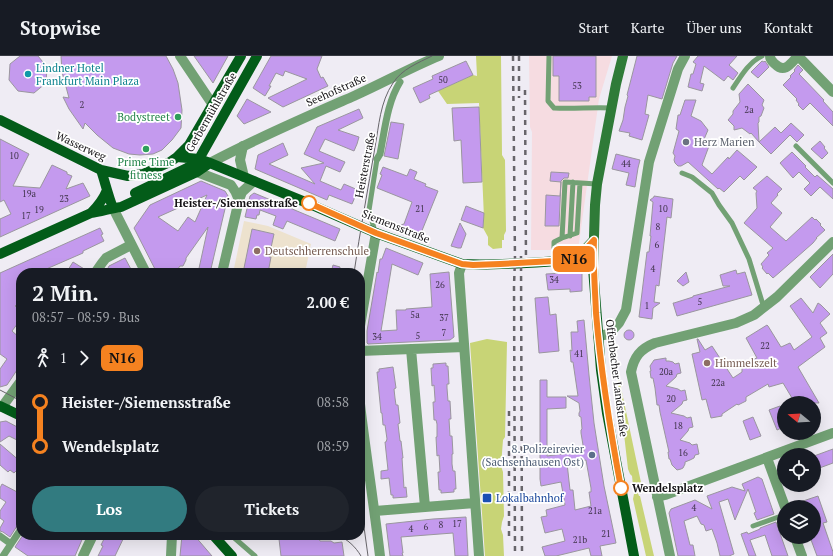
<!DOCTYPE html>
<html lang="de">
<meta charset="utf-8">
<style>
:root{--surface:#171b24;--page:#20242c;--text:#f1f3f6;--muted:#9ea1a6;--line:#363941;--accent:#327b80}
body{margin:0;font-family:"PT Serif",serif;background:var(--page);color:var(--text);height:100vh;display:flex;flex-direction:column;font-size:15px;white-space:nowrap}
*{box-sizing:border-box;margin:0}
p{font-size:13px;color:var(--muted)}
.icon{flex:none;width:22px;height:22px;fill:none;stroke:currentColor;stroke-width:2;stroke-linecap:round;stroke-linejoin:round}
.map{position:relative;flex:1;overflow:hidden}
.panel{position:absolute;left:16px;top:212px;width:349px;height:272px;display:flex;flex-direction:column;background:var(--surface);border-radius:16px;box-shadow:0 4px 16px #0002}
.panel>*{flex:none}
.badge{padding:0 8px;border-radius:6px;font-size:14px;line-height:26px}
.needle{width:26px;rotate:288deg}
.buttons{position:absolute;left:777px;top:340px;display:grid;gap:8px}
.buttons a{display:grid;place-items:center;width:44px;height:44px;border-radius:50%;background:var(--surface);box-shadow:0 4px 16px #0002;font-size:20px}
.map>.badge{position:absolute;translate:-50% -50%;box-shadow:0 0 0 2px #fff}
.legs{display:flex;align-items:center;gap:6px;height:44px;padding:0 16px;font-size:13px}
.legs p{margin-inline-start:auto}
.summary{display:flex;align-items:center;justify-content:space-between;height:68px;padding:0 16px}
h1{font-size:22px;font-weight:800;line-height:30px}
.action{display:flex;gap:8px;margin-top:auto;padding:8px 16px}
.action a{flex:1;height:46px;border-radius:24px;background:var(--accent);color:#fff;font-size:16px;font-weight:800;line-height:46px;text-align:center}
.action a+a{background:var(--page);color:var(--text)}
ul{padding:0 16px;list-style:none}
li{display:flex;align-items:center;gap:14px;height:44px;font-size:15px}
li i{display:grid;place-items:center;width:6px;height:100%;margin:0 5px;background:currentColor}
li i::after{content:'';width:10px;height:10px;margin:-5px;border:3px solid;border-radius:50%;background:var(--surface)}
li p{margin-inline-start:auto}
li:first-child i{background:linear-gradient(#0000 50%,currentColor 0)}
li:last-child i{background:linear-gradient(currentColor 50%,#0000 0)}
header{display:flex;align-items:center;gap:24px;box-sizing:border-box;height:56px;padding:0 20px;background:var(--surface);border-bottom:1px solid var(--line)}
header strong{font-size:19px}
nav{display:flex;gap:22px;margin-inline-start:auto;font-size:14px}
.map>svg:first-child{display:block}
.commercial{fill:#f6dce1}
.education{fill:#ede2ce}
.green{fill:#c8d476}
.building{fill:#c49aee;stroke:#9a969e;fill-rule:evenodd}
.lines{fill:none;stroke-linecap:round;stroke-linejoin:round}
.service{stroke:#72a174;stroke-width:5}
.pedestrian{stroke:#72a174;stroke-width:7}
.minor{stroke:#72a174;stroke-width:10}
.tertiary{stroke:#72a174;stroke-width:10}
.secondary{stroke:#2f7b38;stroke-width:10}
.primary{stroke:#035c19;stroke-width:10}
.tram{stroke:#67656a;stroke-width:1}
.rail{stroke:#67656a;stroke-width:2.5;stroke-dasharray:5 5;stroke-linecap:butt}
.line-1-casing{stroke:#fff;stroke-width:9}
.line-1{stroke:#f58220;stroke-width:6}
.culture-dot{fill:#0f9aa8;stroke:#fff;stroke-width:1.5}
.leisure-dot{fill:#2e9e5b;stroke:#fff;stroke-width:1.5}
.worship-dot{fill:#6b7280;stroke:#fff;stroke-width:1.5}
.stop-1-dot{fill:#fff;stroke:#f58220;stroke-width:2}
.education-dot{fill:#8d6e63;stroke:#fff;stroke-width:1.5}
.service-dot{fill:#5c6f8a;stroke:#fff;stroke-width:1.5}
.transit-dot{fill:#1a4fb4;stroke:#fff;stroke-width:1.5}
.labels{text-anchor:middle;stroke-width:3.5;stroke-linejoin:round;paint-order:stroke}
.number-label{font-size:9px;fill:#40344b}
.culture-label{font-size:11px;fill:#0d838f;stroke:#fff;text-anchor:start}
.street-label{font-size:11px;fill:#141215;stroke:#fff}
.leisure-label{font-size:11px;fill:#27864d;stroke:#fff;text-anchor:end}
.worship-label{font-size:11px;fill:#5b616d;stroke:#fff;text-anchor:start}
.stop-label{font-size:11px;font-weight:bold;fill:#141215;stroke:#fff;text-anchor:end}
.education-label{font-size:11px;fill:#785e54;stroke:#fff;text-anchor:start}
.service-label{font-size:11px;fill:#4e5e75;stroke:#fff;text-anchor:end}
.transit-label{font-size:11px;fill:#164399;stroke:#fff;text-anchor:start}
</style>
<header>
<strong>Stopwise</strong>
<nav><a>Start</a><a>Karte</a><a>Über uns</a><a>Kontakt</a></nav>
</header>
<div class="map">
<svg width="833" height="500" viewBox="0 0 833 500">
<rect width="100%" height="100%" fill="#efecf4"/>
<path class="commercial" d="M529,0H612L599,43L578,194H531L532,76L530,71Z"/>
<path class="education" d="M244,165L268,170L311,188L305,217H233Z"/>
<path class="green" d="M476,0H501L502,99L505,104L506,175L504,179V184H502V192L493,193L488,189V181L483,172L484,162L479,47L447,48L438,35L473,19L477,20Z
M487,283L507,286L505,381L503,384L501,410L503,416L504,460L502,466L501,473L503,479L504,500H485L470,287Z
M616,308L643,436L638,437L639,440H640L654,500H646L633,443L634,438L632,420L630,418L628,413Z"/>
<path class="building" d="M20,0H38L47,11L46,27L34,37L18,35L9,24L10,8Z
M61,0H166L173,13L178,27L182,54L181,72L172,84L162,94L153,98L140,99L129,98L113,92L97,79L85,67L83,73L69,53L63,41L69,42L62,16Z
M194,0H228L213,27Z
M271,0H322L317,13L321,22L323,21L328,30L283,51L268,42L307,23L285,15L283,20L276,17L269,30H271L265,40L253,32Z
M553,0H596V41H589V45H559V20H553Z
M637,0H677L673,7L662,43L648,39L645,58L649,59L642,84L629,80L630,77L619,75L623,64L625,51L628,40L627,39Z
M698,0H737L729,9L738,17L733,24L728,20L724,25L704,10L700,27L704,28L702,35L688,31L691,18H693L696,8L693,6Z
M466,5L473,19L429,39L430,42L420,47L413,32L433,23L432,20Z
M762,5L764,6L765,5L769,11L758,22L751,16Z
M798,9L803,14L799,18L824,44L823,45L833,56V70L810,47L803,54L798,49L799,48L796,44L797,43L783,29L791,21L790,20L795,15L794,14Z
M748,28L764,44L762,49L764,52L761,60L759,61V66L758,67L759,86L751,77L750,78L742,72L734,74V70L728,64L733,58V55L740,46L739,38Z
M247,43L271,56L244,68L237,60Z
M685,44H696L691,60L701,65L708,74L702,88L709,90L702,109L712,118L728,101L729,103L737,94L757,111L744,124L740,120L724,136L719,132L718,133L688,106L681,110H678L675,107L674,104L675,100L673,97L679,75L676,73L678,59H680Z
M479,51L482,126L463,127L461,84L454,85L452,52Z
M359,53L363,62L338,74L359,81L357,88L354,95L325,83L319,95L345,106L340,116L326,110L320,125L341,134L344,128L358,134L352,148L329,139L327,144L255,113L258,99L283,87L288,99L269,108L315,128L301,112L324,107L304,98L317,71Z
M391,66L404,68L398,103L384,100Z
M791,67L804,79L797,86L790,79L771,98L759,86L775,71L781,77Z
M0,83L29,98L13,130L40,132L52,109L67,116V118L72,120L66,133L83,127L90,140L0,181V163L11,158L4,144L0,146Z
M820,85L825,91L824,92L828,97L822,103L811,93Z
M792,96L806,110L805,111L815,121L817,119L833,133V143L820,131L811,140L804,133L810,127L799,116L793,122L780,107Z
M616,98L640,104L638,112L635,131L626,129L629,117L612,113Z
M383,111L407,120L410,113L417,116L414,123L426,128L425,130L438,135L419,182L405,177L406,176L393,171L404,168L412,146L377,132L382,119L380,118Z
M551,116L569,117L568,122H564L561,125L559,170H545L546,139L560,140L561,126L550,125Z
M767,120L782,133L777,138L778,139L771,147L782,157L770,171L786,185L812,161L815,164L816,163L821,168L820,169L825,174L816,182H817L813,187L780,216L773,222L768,217L767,218L762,212L763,211L761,208L769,199L767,197L773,192L744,167L757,152L756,137L757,135L753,132Z
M201,125L225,135L228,140L210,217H198L208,171L186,202V204L183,210H180L175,217H157L134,172L150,149ZM207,139L195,166L188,161L178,175L158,161Z
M254,137L340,173L335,185L287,165L283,173L273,169L276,160L260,154L259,159H257L256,163L245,161L250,140Z
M654,140L673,143L671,162L667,161L659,230L656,229L654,246L660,247L653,252L652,263L639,261L647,196H649L651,180H650L653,146L650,144L654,141Z
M466,150L484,157L483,172L461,164Z
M460,167L466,178L461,192H458L451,190Z
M100,172L103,178L101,179L104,185L83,195V197L44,214L45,217H21V245L15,250L21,255V263L12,275L21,283V308L7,329L0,331V313L7,303L0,298V217Z
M252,173L274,178L269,201H271L268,217H243Z
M386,192L423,207L418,219L392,208L381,275L397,274L396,254H406V253L432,251L430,218L449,216L454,281L450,284L368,288L367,287V275L377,216L378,217L380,203H382Z
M833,198V218L820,232L810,221Z
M125,202L133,217H110L108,212L109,210Z
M73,206L89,216V217H66Z
M333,209L340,211L339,217H331Z
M736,214L737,218L745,216L752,239L677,260L673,247H674L693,241V240L730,230H723L720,219Z
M582,216V235L570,236V233L548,234L546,218Z
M686,216L689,226L683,230L677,225Z
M548,241L550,259L556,258L559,295L539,297L535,242Z
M801,242L813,257L818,247L821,249L830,258L820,267L827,277L820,282L825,291L798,311L819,347H795L783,327L769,331L768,328L746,341V345L738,349L737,348L722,358V360L711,362L706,343L702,344L692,298L700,296L697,283H698L705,294L712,290L733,322L742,316V312L758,310L754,303L757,302L746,282L767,269L768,270L781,291L790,287L794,294L812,281L790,250Z
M584,264L589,319L594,367L604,430L616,487L600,490L602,500H591L589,492L556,500H545L542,491L565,485L562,473L545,477L541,461L547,460L546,454L565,449L561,426L541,430L540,423V324H547V341H566V352L547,353V400L584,395L581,377V374L582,373L581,361L579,360V357L580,355L579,347L567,340H578L573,306H571L570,294L572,295L571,276H578L577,265ZM586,404L591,432V436H589L591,450L575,454L573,434H570L567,407Z
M624 279a5 5 0 1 1 10 0a5 5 0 1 1-10 0Z
M666,302V305H669L673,306L675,308L679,307L681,317L677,318L676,321L666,330L678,333L681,335L685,334L687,344L683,345L682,348L671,357L684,360L687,362L691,361L693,371L689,372L688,375L680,384L690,387L692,389L697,388L699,398L695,399L694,402L690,404L685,406V408L683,412L681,413L677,414L672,409L670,403H669L668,396H669L660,356L659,349H657L655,332L653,322H651L650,315H651L650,310L654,304Z
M446,307V310H448L449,328H447V332L448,345H450L451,363H449L450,380H452L453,398H452V408L453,415H455L456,433H454V436L441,437V434H439L438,416H440L439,399L437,400L436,381H437V368L436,364H434L433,346H435V343L434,329L432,330L431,312H433V308Z
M393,311L396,332L394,333L395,342L396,349H398L400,367L398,368L400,385H401L403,402H402L404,432L406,431L407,441L393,442V439H391L389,422L381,423V415L388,414L385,386H386L387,383L385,369H383L382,357H381L377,316H379V313Z
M780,350L784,361V371L777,374L769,354Z
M753,361L761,380L750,384L743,365Z
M6,365L21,373V386L9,380L0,386V366Z
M0,388L21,406V415L18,413L14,417L10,414L8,416L0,409Z
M833,393V407L814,414V400Z
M758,421L762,423L774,458L757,464L754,457L756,456L748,433L735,464L728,443L719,446L734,498L729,500H720L717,487L712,473L706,475L704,469L701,468L697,460L684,465L690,489H693L695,500H678L669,457L671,453L695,444L712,453L707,440L732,431L745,435L742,428Z
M2,428L21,438V468L17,470L10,481L3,476L0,475V472L4,465L0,462V455L6,446L0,442V432Z
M818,440L827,466L823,467L833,496V500H817L810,481H814V451H791V449Z
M466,461L468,500H455L453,477L401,481L403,497H402L403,500H390L386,468L433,463Z
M776,466L788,500H772L765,479L750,484L756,500H749L741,478L747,476L748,478L760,473V472Z
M23,479H84L75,500H28L15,491Z
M106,479H125L115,500H98L103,490L101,489Z
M182,479H194L212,500H180Z
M313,479H317L320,485H331L334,487L342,486L344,500H281L279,483Z"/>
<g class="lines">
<path class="service" d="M549,0L548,45L554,52C574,53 593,51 612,52
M733,32C741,20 749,6 762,0
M796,90L833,127
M682,117L692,121L712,137L719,149L732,167L749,203L764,252
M580,127L577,177L562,182L565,126L597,128
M375,176L369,154L377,103
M570,180L573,126
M554,205V186L562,182
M360,398L364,406
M753,470L784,459
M231,479L255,500"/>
<path class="pedestrian" d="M377,103L380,98C385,73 387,47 400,26
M0,480L11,488
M3,500L21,473"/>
<path class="minor" d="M180,0L213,49
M770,0C770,4 772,5 775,8C785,18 791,7 798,0
M798,0L833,36
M243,90L240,104L244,121
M197,116L231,129C235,134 237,138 239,144
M113,152L146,217
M462,208L459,217L479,500
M95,217L102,207L106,202L131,189
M222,217L239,144L242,136L254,125
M598,280L609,278L619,267L626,254L649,106L678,13L685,0
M411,293L425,451
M360,295L464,291
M2,351L21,325
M767,402L785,451
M657,441L665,439L833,377
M375,455L475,447
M795,481L802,500
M83,500L93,479
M171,500L172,479
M670,500L631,316C634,301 640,293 655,287L736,267L754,259L777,241L833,186"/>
<path class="tertiary" d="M210,107C257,82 306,61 354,40C383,27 410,12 439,0
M360,270L376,177
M360,348C366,399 374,449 380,500"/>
<path class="secondary" d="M573,204L580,199L594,184
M593,212L595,149L597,128L616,28L623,0"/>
<path class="primary" d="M0,64L101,114L128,120L143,118L170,106L177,101L189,89L241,0
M177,101L199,103L210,107L305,146L376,177L462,208C498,210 537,206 573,204L583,206L593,212L601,314L607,357L634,500
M101,114C105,126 108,139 113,152
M135,137L187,112L194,107L199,103L257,0
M91,157C98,150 103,144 107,134
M0,198L91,157C101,156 111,152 121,151L197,116L210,107
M0,350L21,360
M213,479L232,500"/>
<path class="tram" d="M354,217C360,175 368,133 375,91C379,70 380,46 393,27C402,13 418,7 432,0
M0,334L21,345
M360,442L368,500
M338,479C348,484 355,490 361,500"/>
<path class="rail" d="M513,0L515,204L514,229L515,500
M519,0V42
M525,34L526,208
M521,200L522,500
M509,480V352"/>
</g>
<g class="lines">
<g class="line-1-casing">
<path id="line-1" d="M309,147L376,177L462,208L473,209L500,208L573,204L580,199L594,184C593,209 595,233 596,257C601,317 610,373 621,432"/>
</g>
<use href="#line-1" class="line-1"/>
</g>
<circle class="culture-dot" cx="28" cy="18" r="4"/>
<g class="leisure-dot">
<circle cx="178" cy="61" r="4"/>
<circle cx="146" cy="93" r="4"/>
</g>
<circle class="worship-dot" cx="686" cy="86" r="4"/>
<g class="stop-1-dot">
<circle cx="309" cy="147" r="7"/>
<circle cx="621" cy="432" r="7"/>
</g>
<g class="education-dot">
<circle cx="257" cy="195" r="4"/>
<circle cx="707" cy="307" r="4"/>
</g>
<circle class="service-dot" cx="592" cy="399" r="4"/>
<rect class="transit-dot" x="482" y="437" width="10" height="10" rx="2"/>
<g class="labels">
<g class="number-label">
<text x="443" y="27">50</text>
<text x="577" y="33">53</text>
<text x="82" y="52">2</text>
<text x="749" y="57">2a</text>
<text x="14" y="103">10</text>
<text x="626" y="111">44</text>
<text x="29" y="141">19a</text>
<text x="64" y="146">23</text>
<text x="420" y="156">21</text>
<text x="663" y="156">10</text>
<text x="39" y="157">19</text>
<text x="26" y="163">17</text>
<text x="658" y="174">8</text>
<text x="657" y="192">6</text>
<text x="653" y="216">4</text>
<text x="554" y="227">34</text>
<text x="440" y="232">26</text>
<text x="700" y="249">5</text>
<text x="647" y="253">1</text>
<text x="415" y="262">5a</text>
<text x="444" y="265">37</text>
<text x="444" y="280">7</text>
<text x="418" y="283">5</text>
<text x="377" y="284">34</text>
<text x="765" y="293">22</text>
<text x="579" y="301">41</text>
<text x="666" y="319">20a</text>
<text x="718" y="330">22a</text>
<text x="671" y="346">20</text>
<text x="678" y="373">18</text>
<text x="683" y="400">16</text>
<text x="694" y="455">4</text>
<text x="595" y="458">21a</text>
<text x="457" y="471">17</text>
<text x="441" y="472">8</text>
<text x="426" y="474">6</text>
<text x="411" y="476">4</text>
<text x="606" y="481">21</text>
<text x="580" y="487">21b</text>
</g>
<g class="culture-label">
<text x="36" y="16">Lindner Hotel<tspan x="36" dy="13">Frankfurt Main Plaza</tspan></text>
</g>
<g class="street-label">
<text transform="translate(336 34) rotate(-24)" y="4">Seehofstraße</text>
<text transform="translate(211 56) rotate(-60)" y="4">Gerbermühlstraße</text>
<text transform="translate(81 90) rotate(25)" y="4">Wasserweg</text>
<text transform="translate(365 109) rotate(-79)" y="4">Heisterstraße</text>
<text transform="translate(396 170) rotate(22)" y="4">Siemensstraße</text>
<text transform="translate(617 322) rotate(83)" y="4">Offenbacher Landstraße</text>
</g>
<g class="leisure-label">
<text x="170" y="65">Bodystreet</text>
<text x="146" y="110" text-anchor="middle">Prime Time<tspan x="146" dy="13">fitness</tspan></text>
</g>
<g class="worship-label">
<text x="694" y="90">Herz Marien</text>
</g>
<g class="stop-label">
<text x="298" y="151">Heister-/Siemensstraße</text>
<text x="632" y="436" text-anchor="start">Wendelsplatz</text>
</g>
<g class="education-label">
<text x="265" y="199">Deutschherrenschule</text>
<text x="715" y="311">Himmelszelt</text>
</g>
<g class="service-label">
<text x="584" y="397">8. Polizeirevier<tspan x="584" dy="13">(Sachsenhausen Ost)</tspan></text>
</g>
<g class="transit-label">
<text x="496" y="446">Lokalbahnhof</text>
</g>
</g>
</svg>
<div class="buttons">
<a><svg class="needle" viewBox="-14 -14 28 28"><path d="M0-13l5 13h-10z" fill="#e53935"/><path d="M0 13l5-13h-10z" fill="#9ea1a6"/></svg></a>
<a><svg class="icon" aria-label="locate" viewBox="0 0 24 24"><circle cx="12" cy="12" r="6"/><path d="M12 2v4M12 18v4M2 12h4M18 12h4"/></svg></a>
<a><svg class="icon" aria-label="layers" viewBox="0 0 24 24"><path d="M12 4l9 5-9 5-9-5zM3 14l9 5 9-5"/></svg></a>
</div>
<b class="badge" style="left:574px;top:203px;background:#f58220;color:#111">N16</b>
<section class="panel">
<div class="summary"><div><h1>2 Min.</h1><p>08:57 – 08:59 · Bus</p></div><b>2.00 €</b></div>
<div class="legs"><svg class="icon" aria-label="walk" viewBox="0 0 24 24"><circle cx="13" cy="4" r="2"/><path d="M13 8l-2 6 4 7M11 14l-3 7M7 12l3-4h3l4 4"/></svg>1<svg class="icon" aria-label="forward" viewBox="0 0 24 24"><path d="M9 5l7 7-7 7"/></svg><b class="badge" style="background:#f58220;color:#111">N16</b></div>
<ul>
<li><i style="color:#f58220"></i><b>Heister-/Siemensstraße</b><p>08:58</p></li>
<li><i style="color:#f58220"></i><b>Wendelsplatz</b><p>08:59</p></li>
</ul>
<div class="action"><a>Los</a><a>Tickets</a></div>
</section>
</div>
